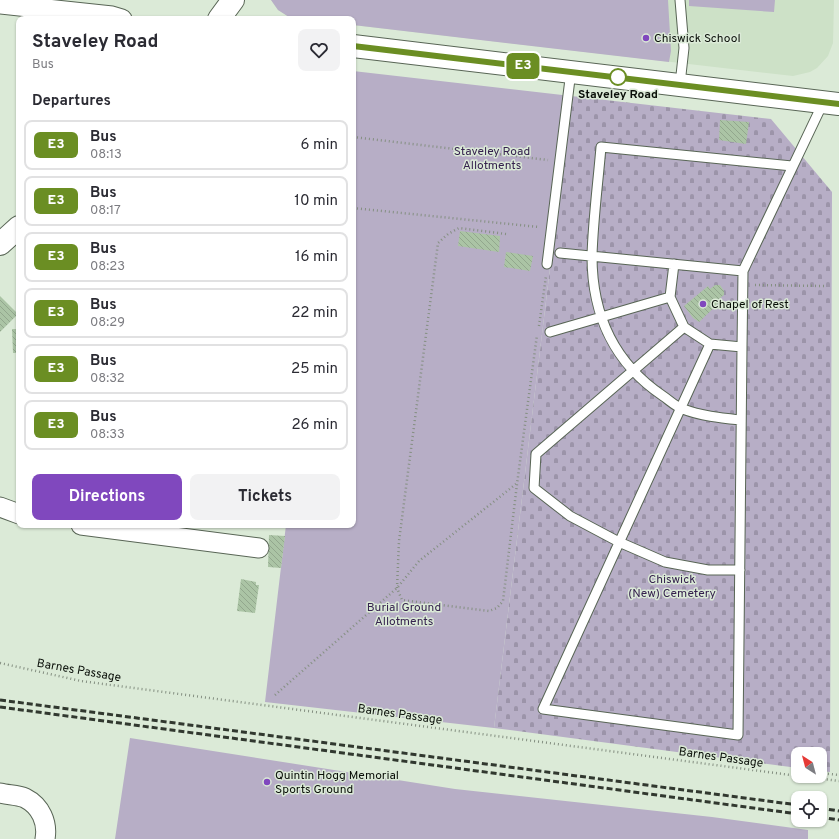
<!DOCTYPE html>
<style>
:root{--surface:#fff;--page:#f2f2f3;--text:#2b2b33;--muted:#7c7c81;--line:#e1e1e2;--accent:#8048be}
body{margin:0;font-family:Overpass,sans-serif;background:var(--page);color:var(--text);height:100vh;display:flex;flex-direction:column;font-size:15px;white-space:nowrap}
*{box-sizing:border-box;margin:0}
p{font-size:13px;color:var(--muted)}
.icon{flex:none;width:22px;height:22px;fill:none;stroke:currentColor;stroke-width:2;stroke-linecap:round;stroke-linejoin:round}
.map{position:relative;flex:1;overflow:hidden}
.details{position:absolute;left:16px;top:16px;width:340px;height:512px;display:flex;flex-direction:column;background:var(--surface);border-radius:8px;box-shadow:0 1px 3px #0004}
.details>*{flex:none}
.badge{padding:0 8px;border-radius:6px;font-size:14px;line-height:26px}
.needle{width:26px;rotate:324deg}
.controls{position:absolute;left:791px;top:747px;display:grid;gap:8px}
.controls a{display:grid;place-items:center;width:36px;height:36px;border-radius:8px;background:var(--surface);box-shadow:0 1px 3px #0004;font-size:20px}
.map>.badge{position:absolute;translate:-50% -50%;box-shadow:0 0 0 2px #fff}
h2{padding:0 16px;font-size:15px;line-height:36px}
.round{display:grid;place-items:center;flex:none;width:42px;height:42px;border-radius:8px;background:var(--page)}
.head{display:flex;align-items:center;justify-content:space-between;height:68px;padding:0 16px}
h1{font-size:19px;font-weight:700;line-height:30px}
.primary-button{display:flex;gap:8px;margin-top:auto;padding:8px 16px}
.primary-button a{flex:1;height:46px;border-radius:8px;background:var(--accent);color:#fff;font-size:16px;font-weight:700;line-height:46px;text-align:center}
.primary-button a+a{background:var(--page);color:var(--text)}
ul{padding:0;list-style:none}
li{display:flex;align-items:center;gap:12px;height:50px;margin:0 8px 6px;padding:0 8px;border:2px solid var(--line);border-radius:8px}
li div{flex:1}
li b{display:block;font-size:15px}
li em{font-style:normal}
li .badge{min-width:44px;font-weight:700;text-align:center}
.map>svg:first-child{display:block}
.built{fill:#cde1c7}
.green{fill:#b7aec6}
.cemetery{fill:url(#cemetery-stones)}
.building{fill:url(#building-back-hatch)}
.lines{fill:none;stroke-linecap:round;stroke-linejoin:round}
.service-casing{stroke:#586555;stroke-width:11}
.minor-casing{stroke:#586555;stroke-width:21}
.tertiary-casing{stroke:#586555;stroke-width:24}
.path{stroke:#848f81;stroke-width:2.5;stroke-dasharray:1 3;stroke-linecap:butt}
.service{stroke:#fff;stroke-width:9}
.minor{stroke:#fff;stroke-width:19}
.tertiary{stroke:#fff;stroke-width:22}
.rail{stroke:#31382f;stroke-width:3;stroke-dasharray:6 3;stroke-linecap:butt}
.line-casing{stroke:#fff;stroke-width:9}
.line{stroke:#6b8e23;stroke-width:6}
.poi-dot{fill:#8048be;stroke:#dbead7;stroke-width:1.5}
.stop-dot{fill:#fff;stroke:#6b8e23;stroke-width:2}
.labels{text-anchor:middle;stroke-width:3;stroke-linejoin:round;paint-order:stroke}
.poi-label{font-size:12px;fill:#090e08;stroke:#dbead7;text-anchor:start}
.stop-label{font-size:12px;font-weight:bold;fill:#090e08;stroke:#dbead7}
.park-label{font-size:12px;fill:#35214e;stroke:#dbead7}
.street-label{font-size:12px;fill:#090e08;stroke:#dbead7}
</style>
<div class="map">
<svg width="839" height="839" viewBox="0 0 839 839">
<defs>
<pattern id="cemetery-stones" width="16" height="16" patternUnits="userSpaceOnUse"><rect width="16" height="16" fill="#b7aec6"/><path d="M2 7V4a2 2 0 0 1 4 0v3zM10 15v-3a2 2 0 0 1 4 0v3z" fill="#9c94a9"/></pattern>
<pattern id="building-back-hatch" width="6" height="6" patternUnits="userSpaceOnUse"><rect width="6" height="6" fill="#abc4a5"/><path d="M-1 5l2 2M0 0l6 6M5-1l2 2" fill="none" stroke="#92a78d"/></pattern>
</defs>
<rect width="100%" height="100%" fill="#dbead7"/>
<path class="built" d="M271,0H834L833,43L828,56L817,68L810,72L793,76L353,25V19L289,17L278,10Z"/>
<path class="green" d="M271,0H668L671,51L669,62L353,25V19L289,17L278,10Z
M689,0H775L774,12L689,6Z
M353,71L571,96L494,728L265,702L286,525H353Z
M130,738L455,789L712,817L808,830V839H115Z"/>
<path class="cemetery" d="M571,96L771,119L832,192L830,772L820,771V754H798V768L494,728Z"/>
<path class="building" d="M720,120L749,122L746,144L719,140Z
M460,231L500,236L499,252L458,246Z
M506,252L533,256L530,271L504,267Z
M715,285H720L724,291V295L719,299L721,301L699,322L693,318L684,306L708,286L710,289Z
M0,296L18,314L0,332Z
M12,329H19V353H13Z
M269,535L285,536L281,568L268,567Z
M241,579L256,582V585H259L255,613L237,611Z"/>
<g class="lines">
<g class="service-casing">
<path id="service" d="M680,84L684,48L680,0
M560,253L743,271
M547,264L571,71
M674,264L670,297L684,327L710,344L742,347L738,735L543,709L710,344
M684,327L536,454L534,488L570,516L619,542L665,562L708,570H740
M550,332L670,297
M742,347L743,271L823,103
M740,420C721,418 701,416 683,409C676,407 669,400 663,396C614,363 592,314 592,256C593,220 598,183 601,147L792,166"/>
</g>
<g class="minor-casing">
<path id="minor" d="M0,4L112,16L122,19
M0,507L19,514
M81,525L259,548
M0,793C8,795 18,795 25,798C41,806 48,823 45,839"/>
</g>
<g class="tertiary-casing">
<path id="tertiary" d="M219,19L233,0
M353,46L839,104
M0,244L19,227"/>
</g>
<path class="path" d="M353,137L548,160
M353,208L539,227
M506,234L459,228L448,234L438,243L399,541L397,588L402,600L489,611L497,608L503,601L517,484L537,335
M755,285L824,286
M539,326L546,276
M0,663L81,681L798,776
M275,695L397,588L419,561L516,484
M820,773L839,775
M793,775V770L798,771
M799,776L839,781"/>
<use href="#service" class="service"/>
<use href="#minor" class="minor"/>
<use href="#tertiary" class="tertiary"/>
<path class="rail" d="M0,700L798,805
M0,707L798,814
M820,808L839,811
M820,817L839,820"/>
</g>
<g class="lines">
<g class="line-casing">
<path id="line" d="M353,46L839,104"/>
</g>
<use href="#line" class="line"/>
</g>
<g class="poi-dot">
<circle cx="646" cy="38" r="4"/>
<circle cx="703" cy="304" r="4"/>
<circle cx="267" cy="782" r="4"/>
</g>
<circle class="stop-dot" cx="618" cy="77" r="8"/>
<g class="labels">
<g class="poi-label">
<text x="654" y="42">Chiswick School</text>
<text x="711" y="308">Chapel of Rest</text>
<text x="275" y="779">Quintin Hogg Memorial<tspan x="275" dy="14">Sports Ground</tspan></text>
</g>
<g class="stop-label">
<text x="618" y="98">Staveley Road</text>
</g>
<g class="park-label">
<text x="492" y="155">Staveley Road<tspan x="492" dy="14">Allotments</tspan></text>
<text x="672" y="583">Chiswick<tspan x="672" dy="14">(New) Cemetery</tspan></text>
<text x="404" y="611">Burial Ground<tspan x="404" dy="14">Allotments</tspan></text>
</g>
<g class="street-label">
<text transform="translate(79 670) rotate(10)" y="4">Barnes Passage</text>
<text transform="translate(400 714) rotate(8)" y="4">Barnes Passage</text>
<text transform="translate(721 757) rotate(8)" y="4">Barnes Passage</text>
</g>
</g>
</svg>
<div class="controls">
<a><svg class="needle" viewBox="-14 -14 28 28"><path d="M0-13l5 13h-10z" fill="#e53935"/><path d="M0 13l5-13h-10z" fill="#7c7c81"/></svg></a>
<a><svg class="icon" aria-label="locate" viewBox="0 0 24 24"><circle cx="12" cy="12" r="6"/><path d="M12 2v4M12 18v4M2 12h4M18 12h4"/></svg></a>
</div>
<b class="badge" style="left:523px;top:66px;background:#6b8e23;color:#fff">E3</b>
<section class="details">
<div class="head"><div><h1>Staveley Road</h1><p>Bus</p></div><a class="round"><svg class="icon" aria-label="heart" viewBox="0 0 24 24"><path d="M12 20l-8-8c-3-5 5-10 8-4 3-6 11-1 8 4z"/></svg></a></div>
<h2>Departures</h2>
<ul>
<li><span class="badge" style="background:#6b8e23;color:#fff">E3</span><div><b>Bus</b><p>08:13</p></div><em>6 min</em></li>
<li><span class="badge" style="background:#6b8e23;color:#fff">E3</span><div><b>Bus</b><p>08:17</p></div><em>10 min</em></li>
<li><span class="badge" style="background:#6b8e23;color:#fff">E3</span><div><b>Bus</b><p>08:23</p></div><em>16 min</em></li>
<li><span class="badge" style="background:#6b8e23;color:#fff">E3</span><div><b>Bus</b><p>08:29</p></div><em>22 min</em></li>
<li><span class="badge" style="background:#6b8e23;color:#fff">E3</span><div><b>Bus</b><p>08:32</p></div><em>25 min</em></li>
<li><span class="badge" style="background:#6b8e23;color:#fff">E3</span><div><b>Bus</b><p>08:33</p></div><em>26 min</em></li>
</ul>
<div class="primary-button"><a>Directions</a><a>Tickets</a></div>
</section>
</div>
